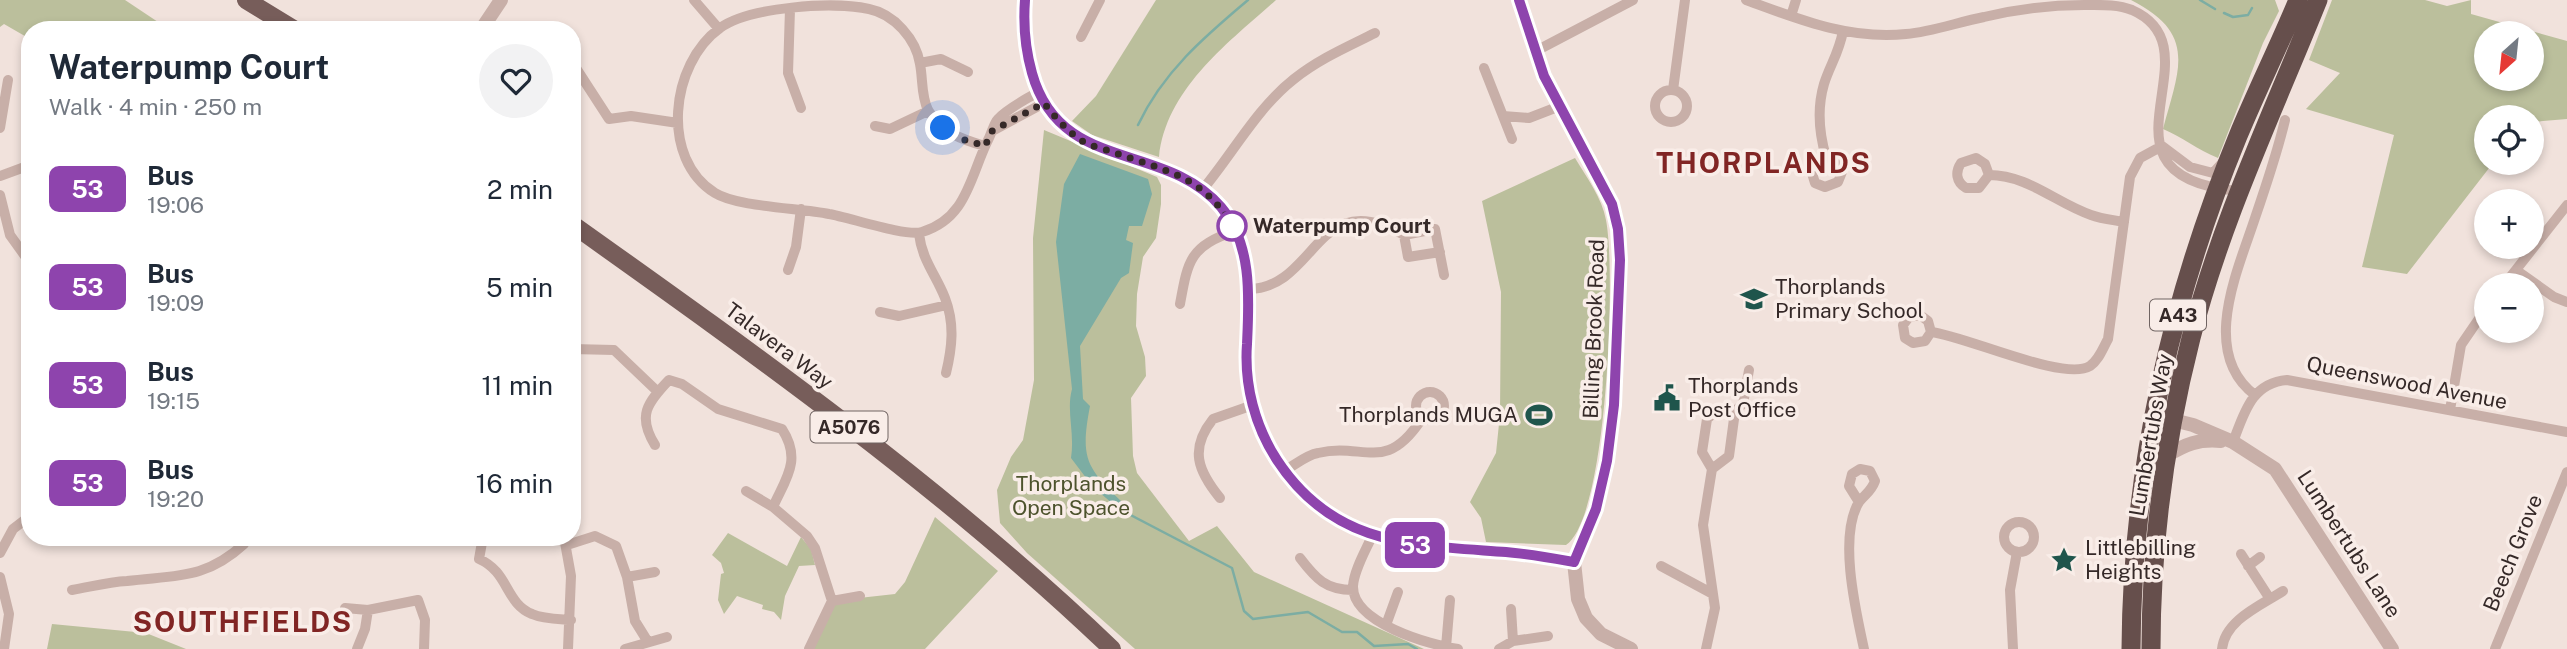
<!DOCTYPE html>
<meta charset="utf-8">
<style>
:root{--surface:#fff;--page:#f2f2f3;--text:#1f2937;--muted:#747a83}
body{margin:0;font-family:"Public Sans",sans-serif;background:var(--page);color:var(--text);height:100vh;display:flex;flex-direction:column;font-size:26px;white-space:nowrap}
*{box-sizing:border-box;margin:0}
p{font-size:23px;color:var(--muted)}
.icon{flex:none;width:38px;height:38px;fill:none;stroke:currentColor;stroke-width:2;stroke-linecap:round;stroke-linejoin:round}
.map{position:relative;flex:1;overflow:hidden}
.sheet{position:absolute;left:21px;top:21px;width:560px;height:525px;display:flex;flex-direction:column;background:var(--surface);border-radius:28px;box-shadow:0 4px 10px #0003}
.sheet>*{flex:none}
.badge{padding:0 14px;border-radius:10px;font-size:24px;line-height:46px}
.needle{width:46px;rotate:207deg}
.buttons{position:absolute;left:2474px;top:21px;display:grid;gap:14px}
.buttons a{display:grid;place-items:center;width:70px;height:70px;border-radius:50%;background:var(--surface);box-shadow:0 4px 10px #0003;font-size:35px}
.you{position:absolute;width:35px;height:35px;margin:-18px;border:5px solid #fff;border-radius:50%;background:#1a73e8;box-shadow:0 0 0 10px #1a73e833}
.map>.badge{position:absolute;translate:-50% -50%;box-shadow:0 0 0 4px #fff}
.round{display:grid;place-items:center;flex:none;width:74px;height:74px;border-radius:37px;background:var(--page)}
.head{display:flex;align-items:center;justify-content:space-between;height:119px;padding:0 28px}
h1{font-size:33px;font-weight:700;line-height:52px}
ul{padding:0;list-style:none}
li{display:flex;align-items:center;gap:21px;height:98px;padding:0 28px}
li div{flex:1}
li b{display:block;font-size:26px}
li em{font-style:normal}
li .badge{min-width:77px;font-weight:700;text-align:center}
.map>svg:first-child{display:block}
.green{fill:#bbbf9c;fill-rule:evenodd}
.water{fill:#7cada3}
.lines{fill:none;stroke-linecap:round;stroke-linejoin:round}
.stream{stroke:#7cada3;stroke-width:2.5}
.minor{stroke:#c8afa8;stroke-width:10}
.tertiary{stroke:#c8afa8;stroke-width:14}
.primary{stroke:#775d5a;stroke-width:18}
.trunk{stroke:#664f4c;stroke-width:19}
.line-casing{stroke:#fff;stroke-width:16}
.line{stroke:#8e44ad;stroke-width:10}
.walk{stroke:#352928;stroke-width:7;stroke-dasharray:0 12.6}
.stop-dot{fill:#fff;stroke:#8e44ad;stroke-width:3.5}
.labels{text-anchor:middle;stroke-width:7;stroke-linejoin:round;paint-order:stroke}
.shield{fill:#f9ede8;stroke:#706462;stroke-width:2}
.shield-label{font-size:19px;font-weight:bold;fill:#352928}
.stop-label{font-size:21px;font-weight:bold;fill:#352928;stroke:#f9ede8;text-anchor:start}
.poi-label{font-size:21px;fill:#352928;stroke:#f9ede8;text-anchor:start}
.street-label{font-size:21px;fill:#352928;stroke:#f9ede8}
.park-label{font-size:21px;fill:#4d532d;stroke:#f9ede8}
.district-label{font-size:28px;font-weight:bold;letter-spacing:2px;fill:#812524;stroke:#f9ede8}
</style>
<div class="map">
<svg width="2567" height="649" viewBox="0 0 2567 649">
<rect width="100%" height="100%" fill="#f1e2dc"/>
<path class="green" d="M0,0H125L170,30H30V39L4,24L0,27Z
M1156,0H1276C1228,43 1166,89 1159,157L1092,135L1072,121L1096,96Z
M2131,0H2275L2279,11L2263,43L2218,158C2198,150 2182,137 2163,129C2179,69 2198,34 2131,0Z
M2332,0H2425L2447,6L2471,0V14L2567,41V119L2532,122V117H2487V163H2493L2407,274L2362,267L2394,135L2306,109L2340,73L2309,60ZM2487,33H2532V79H2487Z
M1044,130L1157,177L1161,185V204L1156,238L1143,257L1137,294L1136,326L1145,357L1146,376L1131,398L1133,456L1137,473L1189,541L1217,526L1254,572L1424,649H1458H1135L1027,553L1000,523L997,490L1011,457L1023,440L1034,380L1033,238Z
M1575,158C1587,178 1602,198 1606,220C1616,271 1608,517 1566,545L1486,542L1481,518L1470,502L1496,453L1500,414L1501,292L1482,201Z
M935,517L998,571L925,649H809L832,601L895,594L905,582Z
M728,533L787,566L801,537L811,549L815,565L799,566L785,596L781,620L774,612L762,609L763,605L737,596L724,614L718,600L721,574L724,573L721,563L712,555Z
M52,624L146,633L186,649H47Z"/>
<path class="water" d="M1080,154L1148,179L1152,194L1142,226H1129L1126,240L1133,243L1129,273L1121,278L1080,346L1083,399L1090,406C1080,459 1086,467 1123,503L1119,509L1093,487L1071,458C1075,433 1066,411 1072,389L1056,242L1064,184Z"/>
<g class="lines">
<path class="stream" d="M2200,0L2215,9
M2224,13L2233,17L2248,15L2252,8
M1138,125C1163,72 1204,37 1248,0
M1119,509L1232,568L1244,611L1253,619L1308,612L1342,632H1357L1374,646L1408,644L1417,649"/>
<path class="minor" d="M694,0L719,29
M1025,0C1022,26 1025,48 1032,73C1061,174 1165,141 1221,208C1253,245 1249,299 1247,344C1242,439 1305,520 1395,542C1431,551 1470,549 1506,552C1529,554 1551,559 1574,562
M1746,0C1798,19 1849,40 1906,34C1932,32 1958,22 1984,17C2017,9 2050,5 2084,5C2100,5 2117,4 2132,10C2223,50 2079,177 2239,191
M790,9L788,73L801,108
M1791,16L1796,0
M1081,37L1100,0
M1534,52L1633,0
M920,63L941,59L968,72
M574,65L609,119L631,116L678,123
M1484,68L1512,139
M1673,90L1685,0
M1655 106a16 16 0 1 1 32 0a16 16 0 1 1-32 0Z
M1503,116L1529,118L1560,106
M875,126L890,129L928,111
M0,128L8,80
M992,131L1044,103
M985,146C963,140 940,132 928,110C921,96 923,79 920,64C916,39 894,14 869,9C833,1 749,7 720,28C670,64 660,159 715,193C737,207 800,208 829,214C848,217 906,237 922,232C968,218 970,175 989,138C992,132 994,123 998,119C1008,108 1025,100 1038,92
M2162,146L2190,167L2213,173L2223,162
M1826,157L1816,161L1811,170L1815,183L1825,187L1838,182L1842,172L1836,160L1826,157C1819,133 1817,108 1824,84C1830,65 1839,53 1843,31
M1989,175L1985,164L1976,158L1961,163C1955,172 1956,182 1966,188H1979L1989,175C2028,175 2056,203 2091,215C2102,219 2114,220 2124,222
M0,176L30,165
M1203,189C1233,153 1257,108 1294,79C1319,59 1347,47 1375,33
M0,195L10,235L30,263
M919,234C922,260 936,275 945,298C955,324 952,348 946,373
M1440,252L1408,257L1404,235L1435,229L1444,275
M788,270L796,247L801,209
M2516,270L2554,297L2567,302
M2504,285L2567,205
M1250,289C1317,287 1316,184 1404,235
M1180,304C1188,260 1190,246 1235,231
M880,312L899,316L947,305
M1931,332L1928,321L1920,315L1909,317L1903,325L1905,338L1913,343L1925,341L1931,332C1966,336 2064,382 2090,366C2099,360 2103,348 2108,339L2130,177L2140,158L2162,146
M572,349L614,350L658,392
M1416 406a14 14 0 1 1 28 0a14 14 0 1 1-28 0Z
M2255,395C2199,353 2238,270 2255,218C2266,186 2277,154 2285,120
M2450,410L2461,345L2487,307
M1731,414L1743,404L1749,370
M2233,442C2244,414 2251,383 2287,380L2567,432
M655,445C637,416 647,403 669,380L682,384L718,409L782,429C802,460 786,478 773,507L807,536L815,548L832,601L809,649
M1284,471C1295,465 1306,455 1318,453C1364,442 1385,474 1421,420
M746,491L773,507
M1220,498C1198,471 1189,449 1213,419L1253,405
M1859,502L1849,486L1852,474L1860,469L1870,471L1875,481C1871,492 1865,494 1859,502C1838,536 1856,612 1864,649
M2004 537a15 15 0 1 1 30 0a15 15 0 1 1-30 0Z
M1372,536C1366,550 1354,570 1353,586C1352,623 1430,645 1458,649
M483,537L479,559C509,572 505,603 532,614C543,619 559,619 571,620
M564,537L571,576L568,649
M567,545L595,536L616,546L627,577L635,621L648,642
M0,553L13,529L30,516
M2241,554L2270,599
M1300,558C1316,579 1326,590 1353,590
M1661,566L1713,594
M2248,566L2260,557
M0,577L9,614L4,649
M627,577L655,572
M72,590C90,587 108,582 127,581C175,575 205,580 244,544L241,537
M832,601L860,596
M345,608L368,610
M1511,609L1513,641
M1386,625L1398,592
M1446,647L1450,600
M357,649L365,629L368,610L418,600L425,620L424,649
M625,649L667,637
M1499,649L1513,641L1548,636
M1706,649L1715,608L1703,525L1712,469L1702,452L1707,419L1716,411L1725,410L1734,419L1729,456L1712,469
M2013,649L2010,590L2017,552
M2222,649C2225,620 2260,606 2283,591
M2495,649L2567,472"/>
<path class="tertiary" d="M1519,0L1544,76L1612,204L1618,229L1620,260L1614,406L1607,461L1596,509L1574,562L1578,599L1586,618L1601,634L1631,649
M481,30L501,0
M2165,418L2193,425L2233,442L2275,469L2392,649
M2166,456C2186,444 2198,439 2221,441"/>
<path class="primary" d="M246,0L295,30
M572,224C759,357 946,490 1112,649"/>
<path class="trunk" d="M2131,649C2132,473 2171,299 2238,136C2257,90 2279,46 2298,0
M2151,649C2151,544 2165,440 2191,338C2221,221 2273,112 2318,0"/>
</g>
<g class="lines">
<g class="line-casing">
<path id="line" d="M1025,0C1023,26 1025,48 1032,73C1060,174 1165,141 1221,207C1253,245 1249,299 1247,344C1244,385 1255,426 1277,460C1334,547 1413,545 1506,552C1529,554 1551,558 1574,562L1596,509L1607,461L1614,405L1620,260L1618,229L1612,204L1544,76L1519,0"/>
</g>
<use href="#line" class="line"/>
<path class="walk" d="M943,128L958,138L985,146L992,131L1044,103C1055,117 1067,131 1082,141C1091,146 1103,149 1113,152C1167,172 1205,175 1235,231L1232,226"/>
</g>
<defs>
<g id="school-bare" transform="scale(2.1)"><path d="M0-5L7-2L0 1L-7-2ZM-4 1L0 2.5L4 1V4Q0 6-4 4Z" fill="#1f554c" stroke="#f9ede8" stroke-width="2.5" paint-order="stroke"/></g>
<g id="civic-bare" transform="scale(2.1)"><path d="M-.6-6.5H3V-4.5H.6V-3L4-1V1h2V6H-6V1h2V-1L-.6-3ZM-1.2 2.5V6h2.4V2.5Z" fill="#1f554c" stroke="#f9ede8" stroke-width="2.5" paint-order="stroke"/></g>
<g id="stadium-bare" transform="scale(2.1)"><path d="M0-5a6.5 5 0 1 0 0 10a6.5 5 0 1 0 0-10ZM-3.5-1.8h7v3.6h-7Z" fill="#1f554c" stroke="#f9ede8" stroke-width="2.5" paint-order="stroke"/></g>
<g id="sight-bare" transform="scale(2.1)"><path d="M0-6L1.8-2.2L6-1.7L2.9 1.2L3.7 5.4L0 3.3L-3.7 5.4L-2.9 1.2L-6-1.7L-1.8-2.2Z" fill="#1f554c" stroke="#f9ede8" stroke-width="2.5" paint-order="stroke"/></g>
</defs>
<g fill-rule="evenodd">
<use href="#school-bare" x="1754" y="299"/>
<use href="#civic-bare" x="1667" y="398"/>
<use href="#stadium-bare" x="1539" y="415"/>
<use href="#sight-bare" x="2064" y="560"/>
</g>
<circle class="stop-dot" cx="1232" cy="226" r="14"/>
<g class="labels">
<g class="shield">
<rect x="2150" y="299.5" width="56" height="31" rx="5"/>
<rect x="810.5" y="411.5" width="77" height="31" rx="5"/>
</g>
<g class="shield-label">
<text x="2178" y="322">A43</text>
<text x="849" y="434">A5076</text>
</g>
<g class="stop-label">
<text x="1253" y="233">Waterpump Court</text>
</g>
<g class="poi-label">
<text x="1775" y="294">Thorplands<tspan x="1775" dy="24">Primary School</tspan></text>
<text x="1688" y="393">Thorplands<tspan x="1688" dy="24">Post Office</tspan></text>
<text x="1518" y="422" text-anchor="end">Thorplands MUGA</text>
<text x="2085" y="555">Littlebilling<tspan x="2085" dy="24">Heights</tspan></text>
</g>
<g class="street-label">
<text transform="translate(1594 329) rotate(-88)" y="7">Billing Brook Road</text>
<text transform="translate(779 346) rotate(37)" y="7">Talavera Way</text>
<text transform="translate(2407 383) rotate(11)" y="7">Queenswood Avenue</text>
<text transform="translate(2151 435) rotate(-80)" y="7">Lumbertubs Way</text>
<text transform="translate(2349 544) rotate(57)" y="7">Lumbertubs Lane</text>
<text transform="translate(2513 553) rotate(-68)" y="7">Beech Grove</text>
</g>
<g class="park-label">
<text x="1071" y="491">Thorplands<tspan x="1071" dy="24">Open Space</tspan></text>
</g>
<g class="district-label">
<text x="1764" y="173">THORPLANDS</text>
<text x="243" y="632">SOUTHFIELDS</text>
</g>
</g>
</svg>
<div class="buttons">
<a><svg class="needle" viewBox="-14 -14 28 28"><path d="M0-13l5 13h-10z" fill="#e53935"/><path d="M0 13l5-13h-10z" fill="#747a83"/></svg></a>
<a><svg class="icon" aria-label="locate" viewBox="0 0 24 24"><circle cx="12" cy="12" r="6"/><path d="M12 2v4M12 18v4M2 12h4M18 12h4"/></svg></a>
<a>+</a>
<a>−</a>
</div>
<div class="you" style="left:943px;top:128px"></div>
<b class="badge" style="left:1415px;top:545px;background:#8e44ad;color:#fff">53</b>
<section class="sheet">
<div class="head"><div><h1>Waterpump Court</h1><p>Walk · 4 min · 250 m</p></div><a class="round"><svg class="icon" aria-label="heart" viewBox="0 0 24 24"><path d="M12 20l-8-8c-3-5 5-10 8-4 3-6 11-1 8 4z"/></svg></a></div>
<ul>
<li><span class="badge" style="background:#8e44ad;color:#fff">53</span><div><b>Bus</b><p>19:06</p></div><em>2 min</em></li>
<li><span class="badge" style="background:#8e44ad;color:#fff">53</span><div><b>Bus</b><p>19:09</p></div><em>5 min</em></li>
<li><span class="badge" style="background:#8e44ad;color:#fff">53</span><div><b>Bus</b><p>19:15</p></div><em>11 min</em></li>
<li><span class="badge" style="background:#8e44ad;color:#fff">53</span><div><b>Bus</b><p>19:20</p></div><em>16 min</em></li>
</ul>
</section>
</div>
